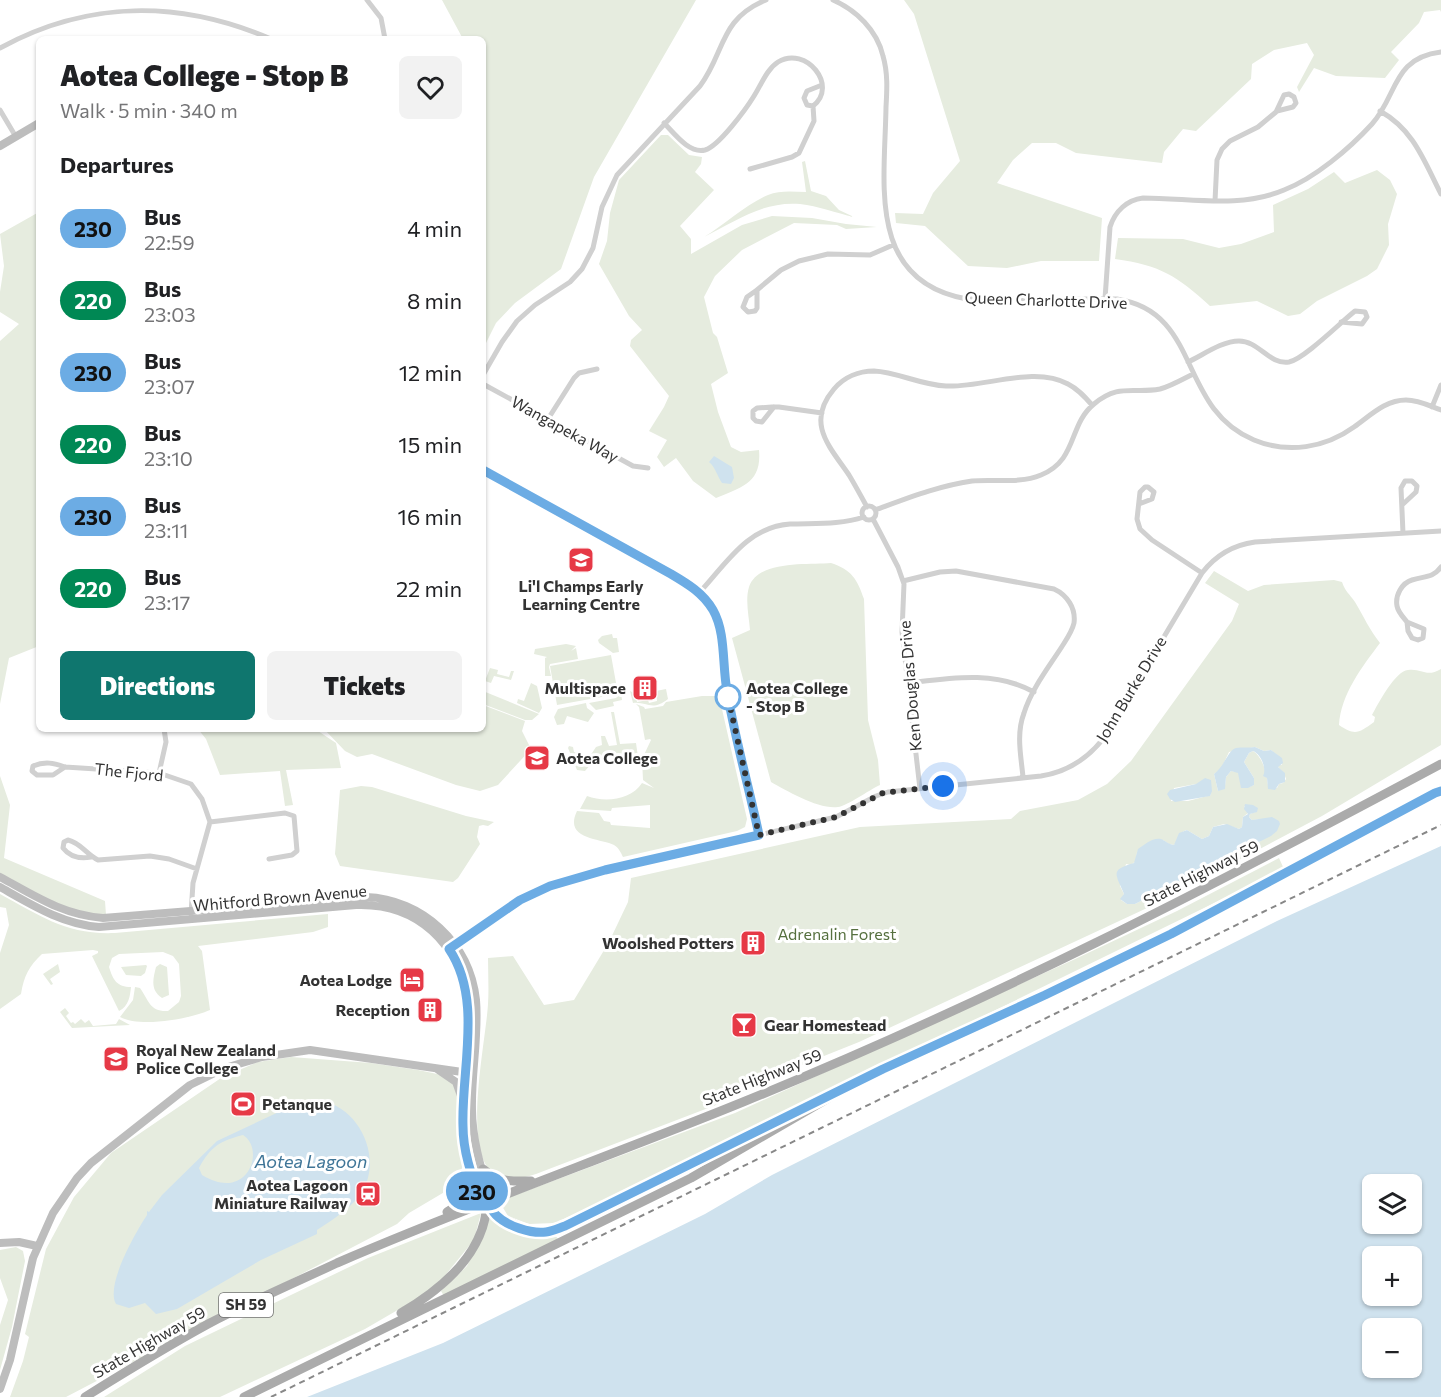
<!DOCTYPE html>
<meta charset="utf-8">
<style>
:root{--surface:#fff;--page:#f2f2f2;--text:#202124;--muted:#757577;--accent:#0f766e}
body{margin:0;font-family:Commissioner,sans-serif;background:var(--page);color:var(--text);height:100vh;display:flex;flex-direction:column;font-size:22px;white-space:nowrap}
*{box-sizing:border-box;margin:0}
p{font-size:20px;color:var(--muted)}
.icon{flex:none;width:33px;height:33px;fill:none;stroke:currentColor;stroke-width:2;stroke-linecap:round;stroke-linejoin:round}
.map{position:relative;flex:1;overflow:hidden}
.drawer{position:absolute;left:36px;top:36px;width:450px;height:696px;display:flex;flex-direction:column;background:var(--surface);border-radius:9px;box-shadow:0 2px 4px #0004}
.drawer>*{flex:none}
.badge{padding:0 12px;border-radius:20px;font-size:21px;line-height:39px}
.controls{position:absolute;left:1362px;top:1174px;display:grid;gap:12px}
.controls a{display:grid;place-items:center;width:60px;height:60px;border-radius:9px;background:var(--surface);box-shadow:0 2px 4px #0004;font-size:30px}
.you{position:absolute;width:30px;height:30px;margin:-15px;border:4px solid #fff;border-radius:50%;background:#1a73e8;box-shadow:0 0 0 9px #1a73e833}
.map>.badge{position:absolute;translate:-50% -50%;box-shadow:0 0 0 3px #fff}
h2{padding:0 24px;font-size:22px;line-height:54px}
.round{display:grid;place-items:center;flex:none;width:63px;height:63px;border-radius:9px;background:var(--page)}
.overview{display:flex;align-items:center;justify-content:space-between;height:102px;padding:0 24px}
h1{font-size:28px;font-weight:800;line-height:45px}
.cta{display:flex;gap:12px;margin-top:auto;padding:12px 24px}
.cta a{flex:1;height:69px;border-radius:9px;background:var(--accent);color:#fff;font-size:24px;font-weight:800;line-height:69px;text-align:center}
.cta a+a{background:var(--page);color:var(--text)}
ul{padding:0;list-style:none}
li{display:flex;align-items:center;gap:18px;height:72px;padding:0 24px}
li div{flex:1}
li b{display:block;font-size:22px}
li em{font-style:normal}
li .badge{min-width:66px;font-weight:700;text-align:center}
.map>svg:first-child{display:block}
.green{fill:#e6ecdf;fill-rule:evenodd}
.water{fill:#cfe2ee;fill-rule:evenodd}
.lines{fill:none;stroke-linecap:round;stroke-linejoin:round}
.street{stroke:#d0d0d0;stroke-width:5}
.secondary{stroke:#bdbdbd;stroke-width:8}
.primary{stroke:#ababab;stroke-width:9}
.rail{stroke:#888;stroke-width:2;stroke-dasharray:6 4.5;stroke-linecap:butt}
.line-casing{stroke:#fff;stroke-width:14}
.line{stroke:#6cace4;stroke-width:9}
.walk{stroke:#333;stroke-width:6;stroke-dasharray:0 10.8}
.stop-dot{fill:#fff;stroke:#6cace4;stroke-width:3}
.labels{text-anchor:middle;stroke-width:6;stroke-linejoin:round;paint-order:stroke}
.shield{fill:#fff;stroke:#707070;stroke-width:1.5}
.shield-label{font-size:15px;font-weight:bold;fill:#333}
.street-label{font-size:16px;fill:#333;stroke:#fff}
.poi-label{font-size:16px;font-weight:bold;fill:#333;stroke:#fff;text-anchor:end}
.stop-label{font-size:16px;font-weight:bold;fill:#333;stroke:#fff;text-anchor:start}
.park-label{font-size:16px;fill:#56703f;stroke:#fff}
.water-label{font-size:18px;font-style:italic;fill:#3f7597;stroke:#fff}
</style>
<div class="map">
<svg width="1441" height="1397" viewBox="0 0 1441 1397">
<rect width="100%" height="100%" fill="#fff"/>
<path class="green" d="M442,0H696L594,177L561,269L515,303L496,323L483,349V39H463Z
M904,0H1441V12L1440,10L1424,12L1419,23L1391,52L1399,60L1385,78L1336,76L1314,68L1299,92L1297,87L1314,55L1307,43L1274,50L1252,64L1251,79L1196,131L1183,129L1164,152L1162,163L1076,153L1056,143H1032L1013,160L997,183L1102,218L1099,261H1041L1007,268L968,266L925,226L896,223L895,213L923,214L933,193L960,161L914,14Z
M661,135H668L689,155L702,157L701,164L695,172L714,190L680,226L691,239V254L742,225L772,216L812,218L846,224L877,227L846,229L837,225L794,223L742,250L715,276L704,297L713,333L717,337L728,373L711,384L718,412L731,447L741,452L759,450C762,483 742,487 716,498L693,481L676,458L664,467L657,457L667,440L649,431L664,407L669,396L630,346L631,340L642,330L629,316L599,264L607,241L610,213L619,180Z
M805,161L811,191L826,196L839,210L854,217C836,213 818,206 800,204C763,201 736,221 704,237C724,225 748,203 768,195C780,190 794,192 806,192L802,162Z
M1377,170L1390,180L1397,194L1388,224L1389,245L1377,269L1367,276L1317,301L1300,314L1288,316L1257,301L1210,306C1177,276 1160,265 1115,259L1118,238L1183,239L1219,248L1241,244L1274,232L1273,205L1308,189L1334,172L1345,183Z
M39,212V646L9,658L0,704V341L19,324L0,312V292L4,266L0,234Z
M831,563C852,570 857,579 864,599L868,720L878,760L880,785C869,790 847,806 838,807C820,810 787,791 771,782L732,638L750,630C749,617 745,600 749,587C758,560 808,565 831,563Z
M1214,571L1248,591L1264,585L1334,580L1342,582C1346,593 1349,593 1355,602C1364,617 1369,629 1380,643C1362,667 1341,694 1339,725C1355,736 1359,733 1374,722L1375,717L1372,715C1378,704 1395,671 1408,670C1422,668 1426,678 1441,669V745L1322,816L1160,902L859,1042L789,1070L716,1105L536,1174C520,1179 502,1183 489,1169C464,1141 486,1040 488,1004C489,989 488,973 488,958L513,956L544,1005L574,1000L609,942L628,902L631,878L860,827L1011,819L1020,811L1078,800L1107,784L1131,761L1232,621L1239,604L1205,583ZM1255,747L1264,751L1271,750L1279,757L1282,765H1278V767L1284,773L1286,779L1283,783L1279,784L1277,788L1268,786C1267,774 1263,757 1253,751L1249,753L1244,762L1254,778V785L1249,787L1240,783L1241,778L1238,772L1231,771L1226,777L1225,786L1218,791L1214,774L1221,769L1229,752ZM1196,784L1211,795L1188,801H1171L1174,788ZM1244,806L1255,812L1250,814L1249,817L1252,820L1266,819L1260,842L1236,852L1135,904H1127L1121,900L1124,894L1120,886L1126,864L1131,865L1136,861L1137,852L1163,840L1169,844L1174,845C1180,839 1177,833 1187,830L1202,839L1209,836L1213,827L1224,824L1239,829L1242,827L1243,817L1248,813Z
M612,634L613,638H617L619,652L613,653L599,643L598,640L602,636Z
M566,644L576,646L571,651L576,648L578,659L550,664L549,667L551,676H545V658L547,657L534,654L535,649Z
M611,655L618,694L557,705L550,666Z
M490,668L498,670L497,674L509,677L511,671H514L511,680L494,676L491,683L485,681Z
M531,683L537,686L542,708L539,713L517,703L518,699L524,701Z
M666,689L668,699C652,712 646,701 633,703L630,691L636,694L637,702L648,700L649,703L657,701L656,691Z
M483,691L539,714L532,720H525L483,704Z
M621,693L622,700L613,702L614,706L596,710L589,703L616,698Z
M702,696H719L747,819L745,827L737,831L623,857C621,853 619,848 614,845C601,838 563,840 577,811L599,813L604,821L610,822L611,825L650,828V805L612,808L611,811L580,809L587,796C605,803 631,800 642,783L654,788L643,780L642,759L651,740L650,739L645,740L639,707L636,704L644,707L645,709L663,706L666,702Z
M586,703L587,708L594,713L588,722L567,716L564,724L557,725L554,717L558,709Z
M483,705L525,721L522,731L531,749L498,785L480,791L456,785L372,754L357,757L345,751L324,729H483Z
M611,712H614L620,744L636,743L638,757C620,756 598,754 585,771L577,770L568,748L569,746L573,747L574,752L590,756L596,747L602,745L601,736H605L609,746L617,745Z
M198,729H315L336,743L341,768L286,770L293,805L285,806L280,771L220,775L206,739Z
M0,776L10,805L4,858L105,901L106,915C66,913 34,892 0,874Z
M361,786L372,787L466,816L494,822L488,826L483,825L479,826L477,837L480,844L458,878L453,882L340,866L335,854L340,790Z
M1279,858L1284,869L636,1186L555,1223L529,1224L508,1216L499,1201L735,1113L1073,960L1177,911Z
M0,894C41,916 66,935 115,933L328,914V927L313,932L198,946L202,951L210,1010C189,1019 141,1028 120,1017L133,1000L135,987L140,988C149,1001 150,1012 168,1011L179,1002L181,996L179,964L173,956L163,952L119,954L112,958L109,967C113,980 117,987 131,987C130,996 129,1006 119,1011L92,956L98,953V951L93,950L42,954C29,966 24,976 21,994L0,1009V953L9,925L6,908L0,907Z
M58,964L60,972L50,979L53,984L51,985L43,974Z
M160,964L167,967L169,995L162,998C150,990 153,979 156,967Z
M146,965L147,966L145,973L141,976L126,975L121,967Z
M65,1008L69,1013L66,1016L71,1023L73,1022L75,1024L81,1019L85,1023L89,1020L93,1026L116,1024L119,1019L130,1025L72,1028L60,1012Z
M291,1057L371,1063L418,1070L442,1075L454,1082L459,1099L463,1166L453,1187L409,1213L397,1224L66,1397H10L23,1361L29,1337L25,1334L46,1249L74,1197L111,1153L221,1078L258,1062Z
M481,1213L474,1240L443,1278L420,1297L365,1329L220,1397H104L185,1346L368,1258Z
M491,1216L513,1231L535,1238L555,1235L558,1239L444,1296L441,1291L467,1266Z
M16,1247L23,1251L25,1261L12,1327L0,1370V1325L8,1300L0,1278V1250Z"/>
<path class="water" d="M714,456L732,467L734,478L731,484L722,483C717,476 716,468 709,462Z
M1255,747L1264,751L1271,750L1282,758L1283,763L1278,767L1285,773V782L1279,784L1275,790L1268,789L1267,778L1263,776C1267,769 1261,754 1253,751L1249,753L1244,762L1254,778V785L1248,788H1241L1238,773L1231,771L1226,777L1225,789L1218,791L1214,774C1224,767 1228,750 1236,748C1242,747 1249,748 1255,747Z
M1205,778L1211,780L1212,791L1210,796L1175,802L1170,799L1167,794L1170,790L1196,784Z
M1245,804L1253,805L1258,808L1257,812L1250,814L1249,817L1252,820L1272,817L1279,821L1280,824L1277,831L1271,836L1135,904H1127L1120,899L1124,894C1116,874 1109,870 1134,863L1138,849C1144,845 1153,837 1161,839C1166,841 1168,844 1174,845L1179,833L1187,830L1202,839L1209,836L1213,827L1227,824L1239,829L1242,827L1243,817L1248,814L1244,809Z
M1441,846V1397H307L443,1343L705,1214L772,1175L1277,921ZM1372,1185H1412V1224H1372ZM1372,1257H1412V1296H1372ZM1372,1329H1412V1368H1372Z
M322,1101C359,1108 382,1156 363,1190C353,1207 334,1219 317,1230V1234L261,1260L177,1309L156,1314L145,1303L129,1308L116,1304C105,1285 136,1232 147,1215V1211L149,1212L162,1195L217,1141L283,1110ZM243,1135C266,1149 248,1203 202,1175L199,1168C211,1146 220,1141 243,1135Z"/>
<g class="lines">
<path class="street" d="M367,0L381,18L385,39
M833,0C856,10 877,30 883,56C888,73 887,90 886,107C885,183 866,281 967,299H1117C1202,312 1177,408 1254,440C1288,454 1325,448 1354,427C1370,416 1385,400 1406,400C1419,400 1430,406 1441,410
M0,48C88,0 180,0 271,39
M0,110L16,137
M1380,111C1414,130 1424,161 1441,194
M664,123C674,133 689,154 705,150C719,146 746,109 754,96C761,85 767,69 778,62C806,45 839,86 813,106L807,105L804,98L807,91L822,85
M750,169L792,157L799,153L814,121L813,106
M1215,201L1217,160L1222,149L1230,141L1258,127L1276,112L1284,95L1289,94L1294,97L1296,103L1293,107L1277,111
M757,290L747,297L743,307L748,312L755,311L757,308V290L781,270L799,261L828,254L870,255L893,245
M1105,299L1110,227C1115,211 1127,200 1143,198C1191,198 1239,209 1284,190C1315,178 1349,149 1372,124C1398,95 1392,58 1441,52
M1188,362C1203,355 1222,341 1239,341C1259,341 1269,365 1289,362C1304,359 1341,322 1355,311L1365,312L1367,317L1362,324L1341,322
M483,375L502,342L517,321L535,305L570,282L582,269L593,248L602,207L617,175L700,86C725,53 719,19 766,0
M483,384L633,466L648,468
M774,407L762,422L756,421L753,418V411L757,408L772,407H779L822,413
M1432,407L1441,385
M548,419L574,378L579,373L597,369
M1139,504L1152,499L1154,492L1148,487H1145L1140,492L1137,519L1140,529L1152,540L1202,573
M1402,505L1416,492L1417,486L1412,481H1405L1401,488L1403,533
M862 513a7 7 0 1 1 14 0a7 7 0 1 1-14 0Z
M867,507C861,496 855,485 849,475C830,447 805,423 834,389C844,377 859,371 874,371C897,372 921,385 946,386C984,388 1034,365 1068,384C1078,389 1085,397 1092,405
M875,510C908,498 938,486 972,481C995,479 1019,484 1041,475C1078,460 1068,425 1094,404C1119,383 1133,394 1160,389C1171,386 1183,379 1193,374
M873,519L898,567L904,584L902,632L920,789
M903,581L940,572L956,571L1054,589C1067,595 1076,608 1074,623C1072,632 1066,640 1061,648C1048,668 1031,690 1024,713C1016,734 1021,756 1023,777
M699,593C726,564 747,527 790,524C815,523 840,525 864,517
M1407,622C1403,617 1398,612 1397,606C1395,595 1402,583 1412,580C1425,576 1433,578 1441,567
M1407,622L1424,629L1423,638L1418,640L1412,638L1408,631Z
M908,683C950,678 995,670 1034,692
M65,767L53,775H37L32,771L33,766C45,761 54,763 65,767L159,773L191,784L202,799L210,822L193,883L191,914
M159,773L166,742L164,729
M210,822L285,813L294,816L297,851L292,855L269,859
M759,835L836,817L876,796L888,792L1041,776C1067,772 1087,759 1103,739L1202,573C1215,556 1233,545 1255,542L1441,531
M91,857C80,859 70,857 63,848L64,842L68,840C81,843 86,854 98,860L150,856L169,859L197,869"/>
<path class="secondary" d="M0,146L39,123
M0,877C35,896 63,915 103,918L366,897C422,899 470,943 476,1000C479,1036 471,1073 472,1110C472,1138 481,1168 489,1195L487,1201L480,1198C471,1174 464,1152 463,1127C460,1060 488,982 432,931C410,911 384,904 356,905L99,927C62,924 32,905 0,887
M451,947L520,900L550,886L605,870L759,835C749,787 735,739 727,691C722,664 726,633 713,610C703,593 688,584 671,574L483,470
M437,1069L456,1082L461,1096
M0,1243L19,1242L37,1246
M0,1389L10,1360L33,1258L53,1213L77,1178L91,1163L190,1085L225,1068L262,1057L310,1050L469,1073"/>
<path class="primary" d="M483,1169C499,1183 511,1181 531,1181
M487,1201L499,1217L523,1228L537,1232H547L565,1226L788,1116
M447,1212C470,1199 469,1187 468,1164
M401,1313C442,1289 486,1253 487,1201
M85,1397C125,1372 166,1347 208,1324C250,1302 294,1283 337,1263C471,1205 608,1157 743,1102C983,1005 1213,886 1441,764
M244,1397L691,1178L856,1082L1045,995L1189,925L1441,789"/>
<path class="rail" d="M271,1397L1441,825"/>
</g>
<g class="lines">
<g class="line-casing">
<path id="line" d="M483,470L671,574C688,584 703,593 713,610C726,633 722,664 727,691C735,739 749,787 759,835L605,870L550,886L520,900L449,949C483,999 461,1070 463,1126C463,1151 471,1174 480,1198C489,1202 490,1209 496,1215C507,1226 531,1234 546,1232C553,1231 559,1228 565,1226L883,1069L1045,995L1171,934L1435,793L1441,791"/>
</g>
<use href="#line" class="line"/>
<path class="walk" d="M728,697L727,693L759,835L836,817L883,793L943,786"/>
</g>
<defs>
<g id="school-square" transform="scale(1.35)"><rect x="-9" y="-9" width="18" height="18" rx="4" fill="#e63946" stroke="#fff"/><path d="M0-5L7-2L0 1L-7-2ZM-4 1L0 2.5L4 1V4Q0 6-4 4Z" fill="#fff"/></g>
<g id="building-square" transform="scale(1.35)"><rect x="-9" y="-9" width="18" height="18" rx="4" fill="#e63946" stroke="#fff"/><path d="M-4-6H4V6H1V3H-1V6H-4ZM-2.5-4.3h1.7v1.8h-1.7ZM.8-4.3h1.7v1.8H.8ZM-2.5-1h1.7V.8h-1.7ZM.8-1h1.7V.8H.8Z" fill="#fff"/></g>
<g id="hotel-square" transform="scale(1.35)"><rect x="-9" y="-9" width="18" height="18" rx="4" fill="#e63946" stroke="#fff"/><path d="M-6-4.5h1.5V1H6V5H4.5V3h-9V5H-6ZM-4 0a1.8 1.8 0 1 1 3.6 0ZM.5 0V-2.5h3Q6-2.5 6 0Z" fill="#fff"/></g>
<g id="bar-square" transform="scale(1.35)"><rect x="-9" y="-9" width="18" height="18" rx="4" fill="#e63946" stroke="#fff"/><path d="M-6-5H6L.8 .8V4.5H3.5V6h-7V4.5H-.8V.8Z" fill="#fff"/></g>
<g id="university-square" transform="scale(1.35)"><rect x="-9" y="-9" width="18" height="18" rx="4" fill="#e63946" stroke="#fff"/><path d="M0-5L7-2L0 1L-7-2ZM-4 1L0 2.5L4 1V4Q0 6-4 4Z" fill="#fff"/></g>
<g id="stadium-square" transform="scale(1.35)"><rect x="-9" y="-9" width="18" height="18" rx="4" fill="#e63946" stroke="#fff"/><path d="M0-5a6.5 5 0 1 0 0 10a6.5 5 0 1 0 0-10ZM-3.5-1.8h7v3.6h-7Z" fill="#fff"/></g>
<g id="station-square" transform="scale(1.35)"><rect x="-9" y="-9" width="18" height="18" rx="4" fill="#e63946" stroke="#fff"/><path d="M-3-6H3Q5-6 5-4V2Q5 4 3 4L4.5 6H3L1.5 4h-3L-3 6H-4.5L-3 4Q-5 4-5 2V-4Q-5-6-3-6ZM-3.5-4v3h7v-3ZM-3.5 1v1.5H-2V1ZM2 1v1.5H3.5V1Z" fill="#fff"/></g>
</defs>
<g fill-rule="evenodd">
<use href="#school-square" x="581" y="560"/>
<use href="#building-square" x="645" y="688"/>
<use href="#school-square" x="537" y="758"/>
<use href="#building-square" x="753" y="943"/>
<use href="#hotel-square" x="412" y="980"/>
<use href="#building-square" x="430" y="1010"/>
<use href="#bar-square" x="744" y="1025"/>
<use href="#university-square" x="116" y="1059"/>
<use href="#stadium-square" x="243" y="1104"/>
<use href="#station-square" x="368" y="1194"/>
</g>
<circle class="stop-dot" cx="728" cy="697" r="12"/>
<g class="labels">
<rect class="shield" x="219" y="1293" width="54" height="24" rx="4.5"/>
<g class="shield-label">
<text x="246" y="1310">SH 59</text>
</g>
<g class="street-label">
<text transform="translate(1046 300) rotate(2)" y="6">Queen Charlotte Drive</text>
<text transform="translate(565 429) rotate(29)" y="6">Wangapeka Way</text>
<text transform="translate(910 686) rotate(-95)" y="6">Ken Douglas Drive</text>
<text transform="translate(1131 689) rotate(-59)" y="6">John Burke Drive</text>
<text transform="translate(129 772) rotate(6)" y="6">The Fjord</text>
<text transform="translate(1201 873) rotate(-27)" y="6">State Highway 59</text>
<text transform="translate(280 898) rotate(-5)" y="6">Whitford Brown Avenue</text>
<text transform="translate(762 1077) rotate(-22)" y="6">State Highway 59</text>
<text transform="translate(149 1342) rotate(-30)" y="6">State Highway 59</text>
</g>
<g class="poi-label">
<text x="581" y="592" text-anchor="middle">Li'l Champs Early<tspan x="581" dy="18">Learning Centre</tspan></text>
<text x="626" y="694">Multispace</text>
<text x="556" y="764" text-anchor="start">Aotea College</text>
<text x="734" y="949">Woolshed Potters</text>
<text x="392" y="986">Aotea Lodge</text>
<text x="410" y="1016">Reception</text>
<text x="764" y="1031" text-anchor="start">Gear Homestead</text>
<text x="136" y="1056" text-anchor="start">Royal New Zealand<tspan x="136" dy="18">Police College</tspan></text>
<text x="262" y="1110" text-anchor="start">Petanque</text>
<text x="348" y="1191">Aotea Lagoon<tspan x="348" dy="18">Miniature Railway</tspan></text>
</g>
<g class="stop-label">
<text x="746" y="694">Aotea College<tspan x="746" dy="18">- Stop B</tspan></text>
</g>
<g class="park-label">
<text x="837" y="940">Adrenalin Forest</text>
</g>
<g class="water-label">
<text x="311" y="1168">Aotea Lagoon</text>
</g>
</g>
</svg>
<div class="controls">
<a><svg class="icon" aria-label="layers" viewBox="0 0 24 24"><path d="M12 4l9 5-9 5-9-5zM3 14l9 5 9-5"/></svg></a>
<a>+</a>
<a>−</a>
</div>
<div class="you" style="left:943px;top:786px"></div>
<b class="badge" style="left:477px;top:1191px;background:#6cace4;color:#111">230</b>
<section class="drawer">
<div class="overview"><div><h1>Aotea College - Stop B</h1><p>Walk · 5 min · 340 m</p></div><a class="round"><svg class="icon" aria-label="heart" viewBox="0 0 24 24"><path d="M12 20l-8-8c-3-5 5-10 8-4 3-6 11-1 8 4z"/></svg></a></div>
<h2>Departures</h2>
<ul>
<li><span class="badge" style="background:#6cace4;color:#111">230</span><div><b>Bus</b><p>22:59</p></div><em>4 min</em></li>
<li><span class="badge" style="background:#008854;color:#fff">220</span><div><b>Bus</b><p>23:03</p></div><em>8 min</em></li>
<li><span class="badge" style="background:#6cace4;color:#111">230</span><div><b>Bus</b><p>23:07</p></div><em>12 min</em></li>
<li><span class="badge" style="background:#008854;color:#fff">220</span><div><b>Bus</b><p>23:10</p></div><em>15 min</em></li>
<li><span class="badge" style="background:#6cace4;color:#111">230</span><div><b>Bus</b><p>23:11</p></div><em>16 min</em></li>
<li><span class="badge" style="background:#008854;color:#fff">220</span><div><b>Bus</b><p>23:17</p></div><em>22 min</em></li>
</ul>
<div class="cta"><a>Directions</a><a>Tickets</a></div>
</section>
</div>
